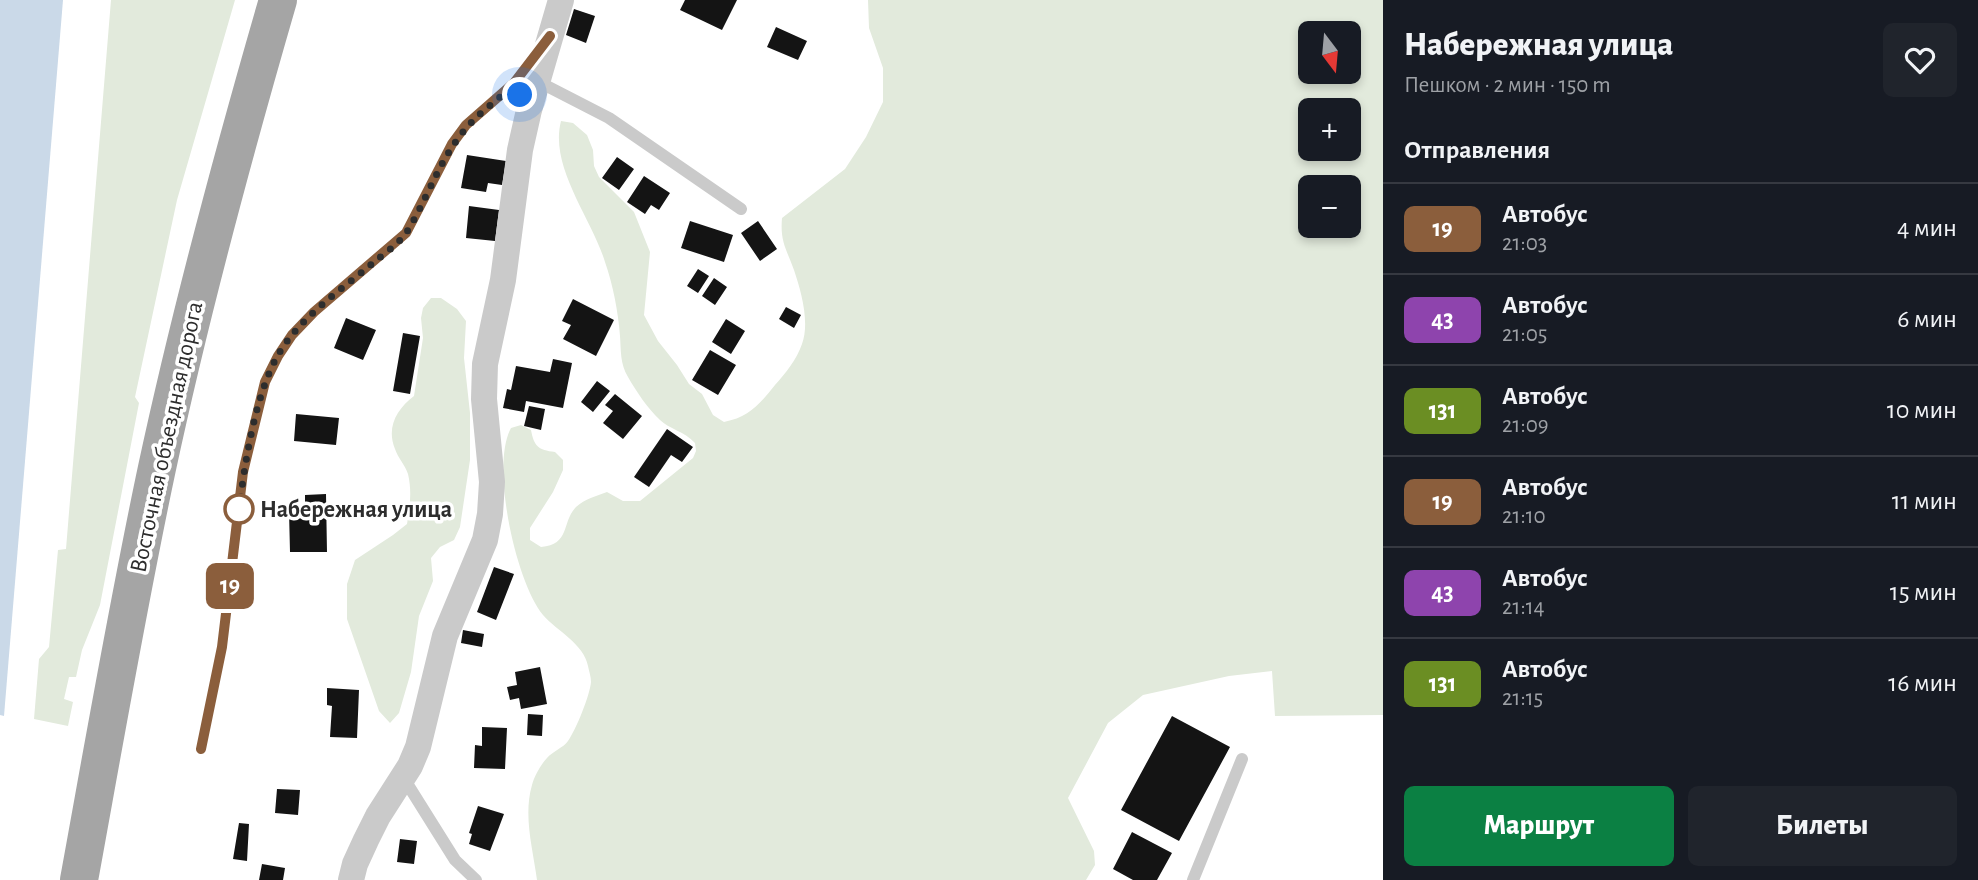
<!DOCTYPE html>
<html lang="ru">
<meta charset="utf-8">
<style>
:root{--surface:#171b24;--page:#20242c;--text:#f1f3f6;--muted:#9ea1a6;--line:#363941;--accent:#0b8043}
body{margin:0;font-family:"Alegreya Sans",sans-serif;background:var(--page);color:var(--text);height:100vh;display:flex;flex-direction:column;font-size:26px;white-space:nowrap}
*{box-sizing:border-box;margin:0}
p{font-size:23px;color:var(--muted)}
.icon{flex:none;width:38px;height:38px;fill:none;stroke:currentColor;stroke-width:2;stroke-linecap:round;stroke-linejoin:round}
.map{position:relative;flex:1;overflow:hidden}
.drawer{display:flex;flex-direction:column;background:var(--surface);width:595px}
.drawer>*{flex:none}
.badge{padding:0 14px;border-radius:10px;font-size:24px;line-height:46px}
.needle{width:46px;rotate:164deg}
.fabs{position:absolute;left:1298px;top:21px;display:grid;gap:14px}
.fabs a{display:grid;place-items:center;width:63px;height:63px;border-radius:10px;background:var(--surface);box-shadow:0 4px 10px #0003;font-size:35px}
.you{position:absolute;width:35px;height:35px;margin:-18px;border:5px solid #fff;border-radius:50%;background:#1a73e8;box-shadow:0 0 0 10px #1a73e833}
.map>.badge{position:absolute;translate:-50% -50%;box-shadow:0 0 0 4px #fff}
h2{padding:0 21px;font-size:26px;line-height:63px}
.round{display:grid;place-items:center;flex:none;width:74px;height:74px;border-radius:10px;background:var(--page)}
.overview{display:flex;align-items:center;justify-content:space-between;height:119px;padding:0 21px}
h1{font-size:33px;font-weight:800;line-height:52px}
.primary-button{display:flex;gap:14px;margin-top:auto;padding:14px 21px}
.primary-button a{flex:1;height:80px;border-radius:10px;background:var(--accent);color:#fff;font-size:28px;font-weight:800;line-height:80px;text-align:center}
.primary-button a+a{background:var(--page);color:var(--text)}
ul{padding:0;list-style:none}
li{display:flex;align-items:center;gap:21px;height:91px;padding:0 21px;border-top:2px solid var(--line)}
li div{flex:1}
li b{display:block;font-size:26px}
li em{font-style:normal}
li .badge{min-width:77px;font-weight:700;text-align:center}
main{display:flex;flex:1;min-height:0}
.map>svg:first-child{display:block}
.green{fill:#e2eadc;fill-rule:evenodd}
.water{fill:#cad9e8}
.building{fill:#141414}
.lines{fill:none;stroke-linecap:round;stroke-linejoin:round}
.service{stroke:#cacaca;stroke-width:12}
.minor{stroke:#cacaca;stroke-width:26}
.primary{stroke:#a5a5a5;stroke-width:38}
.line-casing{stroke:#fff;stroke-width:16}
.line{stroke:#8b5e3c;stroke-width:10}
.walk{stroke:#2d2d2d;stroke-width:7;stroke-dasharray:0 12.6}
.stop-dot{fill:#fff;stroke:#8b5e3c;stroke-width:3.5}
.labels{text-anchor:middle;stroke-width:7;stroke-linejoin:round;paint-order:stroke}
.street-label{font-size:24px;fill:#2d2d2d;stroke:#fff}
.stop-label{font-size:24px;font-weight:bold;fill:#2d2d2d;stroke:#fff;text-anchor:start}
</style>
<main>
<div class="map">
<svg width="1383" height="880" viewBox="0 0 1383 880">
<rect width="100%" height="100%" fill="#fff"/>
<path class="green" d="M111,0H235L177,200L135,397L139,403L100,605L82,650L76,677H69L64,699L73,702L68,726L34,719L39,659L49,647L58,550L66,549Z
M868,0H1383V715L1275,716L1272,671L1229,676L1143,695L1108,723L1068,798L1094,851L1095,865L1086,880H537C533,849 523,816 532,785C534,777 541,764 547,758C553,751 563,748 568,741C576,730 590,695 591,682C591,677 589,671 588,666C584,644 557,631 543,615C516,582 490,466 511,428L521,425L531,430C534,446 538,450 555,452L563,460V470L553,492L530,528V540L541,547C571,544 561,523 576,507C585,499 596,496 607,492L623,501H640L693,458L696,451L695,443C684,431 669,429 660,420C648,409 636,391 628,377C620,364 621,350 620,336C618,311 613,285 605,262C592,219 549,167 561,121L573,123L587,135L593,150L594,166L599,177L634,212L650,252L644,315L658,341L677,365L689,384L702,394L713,415L724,422C749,417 759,405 775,385C785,374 797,359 802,344C810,322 801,291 794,270C786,248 780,242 782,218L845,169L866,137L883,102V68L869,28ZM1311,33H1349V72H1311ZM1311,110H1349V149H1311ZM1311,187H1349V226H1311Z
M431,298H441L457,309L466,321L464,358L470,413V460L460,527L454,540L440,547L431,558L433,581L419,616L411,672L399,713L390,723L379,711L347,619V584L355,560L393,535L407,524C410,507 412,491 408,474C405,465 398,458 395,449C386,427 397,409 414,396L423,338L421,318L423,308Z"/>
<path class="water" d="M0,0H63L4,716L0,715Z"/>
<path class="building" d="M685,0H737L722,30L680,10Z
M574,9L595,16L586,43L566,35Z
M776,27L807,41L798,60L767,47Z
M467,155L506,161L502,185L488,183L486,192L461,188Z
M617,157L634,169L619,190L602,178Z
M644,176L670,193L659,210L651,205L645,214L627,202Z
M469,206L499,210L495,241L466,238Z
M690,221L733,235L724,262L681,248Z
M758,221L777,249L760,261L741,233Z
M698,269L709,276L698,293L687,286Z
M714,278L727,287L715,305L702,296Z
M573,299L614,320L596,356L563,339L571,325L562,321Z
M786,307L801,315L794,328L779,319Z
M346,318L376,330L363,360L334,348Z
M726,319L745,331L731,354L712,342Z
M403,333L420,336L410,394L393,391Z
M710,350L736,365L718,395L692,380Z
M553,359L572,363L563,408L526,401L524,412L503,408L507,389L511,390L516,366L550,372Z
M597,381L610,391L593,412L581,402Z
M615,394L642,416L623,439L603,423L613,411L605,405Z
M529,406L545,409L541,430L524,426Z
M296,414L339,418L336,445L294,441Z
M667,429L693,447L682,462L671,455L649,487L634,477Z
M326,494L327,552H290L289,511H305V495Z
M494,567L514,574L496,620L477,612Z
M463,630L484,634L482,647L461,643Z
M540,667L547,704L521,709L519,698L510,700L507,687L517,685L515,672Z
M327,688L359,690L357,738L330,737L332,706L327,705Z
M528,714L543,715L542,736L527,735Z
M1172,716L1230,747L1179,841L1121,810Z
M482,727L507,728L505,769L474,768L475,745L482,746Z
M277,789L300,790L298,815L275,813Z
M478,806L504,814L490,851L469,844L472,834L469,833Z
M239,823L249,824L247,861L233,859Z
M1132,832L1172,853L1157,880H1133L1113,869Z
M400,839L417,841L414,864L397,862Z
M262,864L285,868L283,880H259Z"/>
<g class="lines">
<path class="service" d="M537,81L609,118L741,209
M201,749L222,647L243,472L265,382L278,356L292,335L314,312L406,233L452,144L466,125L504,94L537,55
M403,777L455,860L476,880
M1193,880L1242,759"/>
<path class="minor" d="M351,880L355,864L366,840L378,816L410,766L418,747L445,636L485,540L490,514L492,482L484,399L485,364L503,280L520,150L529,110L561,0"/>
<path class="primary" d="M79,880C104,743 128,604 157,468C191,310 233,155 278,0"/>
</g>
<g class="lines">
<g class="line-casing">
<path id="line" d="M201,749L222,647L243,472L265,382L278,356L292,335L314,312L406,233L452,144L466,125L514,83L550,36"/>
</g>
<use href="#line" class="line"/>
<path class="walk" d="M239,509C245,463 255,395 278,355C300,317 340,291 373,263C385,253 400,243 408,230C436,183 443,144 488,107C499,98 506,89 520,95"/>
</g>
<circle class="stop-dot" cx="239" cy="509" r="14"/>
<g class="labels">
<g class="street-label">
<text transform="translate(166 437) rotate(-78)" y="8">Восточная объездная дорога</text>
</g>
<g class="stop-label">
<text x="260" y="517">Набережная улица</text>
</g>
</g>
</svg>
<div class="fabs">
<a><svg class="needle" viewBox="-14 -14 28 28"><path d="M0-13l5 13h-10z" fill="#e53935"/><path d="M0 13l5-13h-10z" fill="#9ea1a6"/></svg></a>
<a>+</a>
<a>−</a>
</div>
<div class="you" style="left:520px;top:95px"></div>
<b class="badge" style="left:230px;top:586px;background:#8b5e3c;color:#fff">19</b>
</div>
<section class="drawer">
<div class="overview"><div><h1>Набережная улица</h1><p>Пешком · 2 мин · 150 m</p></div><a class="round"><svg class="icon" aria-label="heart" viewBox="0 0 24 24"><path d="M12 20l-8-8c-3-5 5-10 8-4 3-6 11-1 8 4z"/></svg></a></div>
<h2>Отправления</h2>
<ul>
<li><span class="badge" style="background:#8b5e3c;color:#fff">19</span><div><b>Автобус</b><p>21:03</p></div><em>4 мин</em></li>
<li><span class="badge" style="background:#8e44ad;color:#fff">43</span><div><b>Автобус</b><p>21:05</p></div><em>6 мин</em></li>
<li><span class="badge" style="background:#6b8e23;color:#fff">131</span><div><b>Автобус</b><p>21:09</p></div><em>10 мин</em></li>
<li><span class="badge" style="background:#8b5e3c;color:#fff">19</span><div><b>Автобус</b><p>21:10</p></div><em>11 мин</em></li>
<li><span class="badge" style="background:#8e44ad;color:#fff">43</span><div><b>Автобус</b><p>21:14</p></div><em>15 мин</em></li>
<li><span class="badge" style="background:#6b8e23;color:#fff">131</span><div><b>Автобус</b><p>21:15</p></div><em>16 мин</em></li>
</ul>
<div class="primary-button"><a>Маршрут</a><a>Билеты</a></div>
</section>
</main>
